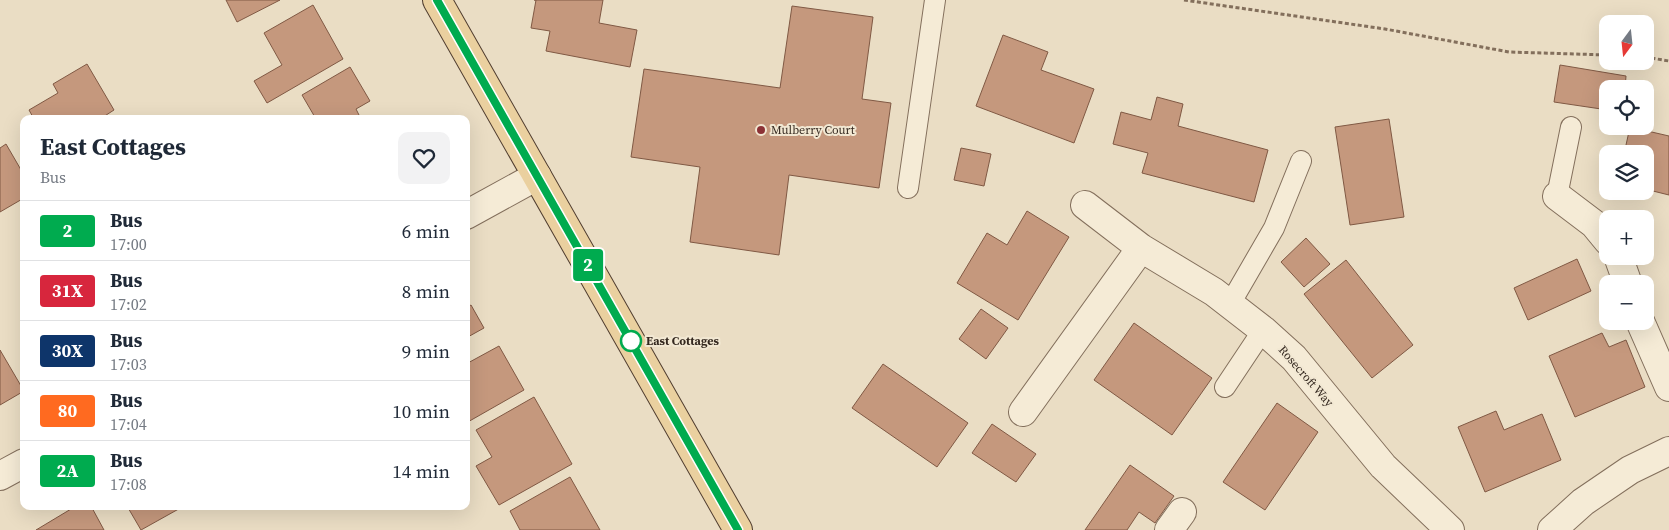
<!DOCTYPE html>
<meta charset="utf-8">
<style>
:root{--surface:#fff;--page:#f2f2f3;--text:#1f2937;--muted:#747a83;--line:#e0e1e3}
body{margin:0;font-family:"Source Serif 4",serif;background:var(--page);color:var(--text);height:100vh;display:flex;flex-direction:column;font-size:19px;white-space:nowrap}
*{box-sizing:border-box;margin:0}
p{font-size:16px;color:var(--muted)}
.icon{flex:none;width:28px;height:28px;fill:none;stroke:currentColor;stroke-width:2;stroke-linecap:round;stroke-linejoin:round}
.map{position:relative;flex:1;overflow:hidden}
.sheet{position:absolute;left:20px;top:115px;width:450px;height:395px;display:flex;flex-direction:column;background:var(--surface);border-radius:10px;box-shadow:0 5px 20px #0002}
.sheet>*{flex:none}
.badge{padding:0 10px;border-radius:4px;font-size:18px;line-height:32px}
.needle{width:32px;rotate:195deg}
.fabs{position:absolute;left:1599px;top:15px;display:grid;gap:10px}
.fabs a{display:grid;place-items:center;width:55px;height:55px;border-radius:10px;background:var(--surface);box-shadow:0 5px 20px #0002;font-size:25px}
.map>.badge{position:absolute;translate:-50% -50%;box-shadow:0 0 0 2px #fff}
.round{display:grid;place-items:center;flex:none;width:52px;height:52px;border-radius:10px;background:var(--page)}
.head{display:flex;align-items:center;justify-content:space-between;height:85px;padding:0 20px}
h1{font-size:24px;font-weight:700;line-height:38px}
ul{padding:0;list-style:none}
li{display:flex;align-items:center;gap:15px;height:60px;padding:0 20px;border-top:1px solid var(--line)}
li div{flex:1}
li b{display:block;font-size:19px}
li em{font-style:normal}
li .badge{min-width:55px;font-weight:700;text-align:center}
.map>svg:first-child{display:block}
.building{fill:#c5987d;stroke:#805944}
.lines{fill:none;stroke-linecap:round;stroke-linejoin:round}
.service-casing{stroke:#836f5c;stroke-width:22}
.minor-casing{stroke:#836f5c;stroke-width:30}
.primary-casing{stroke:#513e30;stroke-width:30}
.path{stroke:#836f5c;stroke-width:3;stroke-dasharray:4 2.5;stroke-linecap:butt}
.service{stroke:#f5ebd6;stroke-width:20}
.minor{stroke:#f5ebd6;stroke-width:28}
.primary{stroke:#ead09f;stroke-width:28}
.line-casing{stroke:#fff;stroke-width:11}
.line{stroke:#00ab4f;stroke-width:8}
.poi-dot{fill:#8c3236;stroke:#f2e8d3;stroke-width:2}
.stop-dot{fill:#fff;stroke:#00ab4f;stroke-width:2.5}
.labels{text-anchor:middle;stroke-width:4;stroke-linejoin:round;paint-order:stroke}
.poi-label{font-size:12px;fill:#34281f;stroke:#f2e8d3;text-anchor:start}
.stop-label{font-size:12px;font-weight:bold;fill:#34281f;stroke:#f2e8d3;text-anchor:start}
.street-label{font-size:12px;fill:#34281f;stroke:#f2e8d3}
</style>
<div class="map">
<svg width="1669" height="530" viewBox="0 0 1669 530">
<rect width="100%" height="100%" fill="#eaddc4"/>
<path class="building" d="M226,0H280L237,22Z
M534,0H603L599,23L637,30L630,67L546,51L550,31L531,28L536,0Z
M313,5L343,59L267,103L254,81L282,65L264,33Z
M792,6L873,17L862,99L891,103L879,188L789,175L779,255L690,242L700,167L631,157L644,69L780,88Z
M1003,35L1048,52L1041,70L1094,89L1074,143L976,106Z
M87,64L114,110L100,119H34L29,110L58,93L53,84Z
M1560,65L1626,76L1625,89H1608V110L1554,102Z
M350,67L370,101L356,109L361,119H316L302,95Z
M1157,97L1183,104L1178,126L1268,150L1254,202L1142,173L1148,153L1113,144L1121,112L1151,120Z
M1389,119L1404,217L1350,225L1335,127Z
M1630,127L1669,136V195L1645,189V154H1624Z
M6,144L24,175V198L0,212V148Z
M961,148L991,154L984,186L954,180Z
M1027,211L1069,237L1018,320L957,283L987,233L1007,245Z
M1306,238L1330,264L1304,287L1281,262Z
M1577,259L1591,291L1528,320L1514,288Z
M1346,260L1413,345L1372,378L1304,294Z
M471,305L484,328L466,338V308Z
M981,309L1008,328L986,359L959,339Z
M1134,323L1212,378L1172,435L1094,380Z
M1602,333L1609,347L1626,340L1645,387L1575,417L1549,356Z
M499,346L524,390L466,423V364Z
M0,350L24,391L0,405Z
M883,364L968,423L937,467L852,408Z
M534,397L572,464L499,505L476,466L492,457L476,430Z
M1277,403L1318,432L1265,510L1223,482Z
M1496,411L1504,430L1542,414L1561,460L1485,492L1458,427Z
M992,424L1036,454L1016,482L972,453Z
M1130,465L1174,496L1155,523L1139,512L1127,530H1085Z
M570,477L600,530H520L510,511Z
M76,506H91L104,530H36Z
M127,506H184L141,530Z"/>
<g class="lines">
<g class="service-casing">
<path id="service" d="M908,188L935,0
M1557,196L1571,127
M1230,304L1274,228L1301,161
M1225,387L1263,330"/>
</g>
<g class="minor-casing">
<path id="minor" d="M1557,196L1594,224L1608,241
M1085,205L1141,248L1214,292L1263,330L1294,358L1383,466L1450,530
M466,215L537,176
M1618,256L1628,284
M1640,321L1669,387
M1023,412L1141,248
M0,476L24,463
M1169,530L1182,512
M1552,530L1583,502L1630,470L1669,451"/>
</g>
<g class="primary-casing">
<path id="primary" d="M437,0L738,530"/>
</g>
<path class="path" d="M1184,0L1385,29L1509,52L1608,55
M1645,57L1669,61"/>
<use href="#service" class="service"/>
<use href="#minor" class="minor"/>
<use href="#primary" class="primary"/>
</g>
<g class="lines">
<g class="line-casing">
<path id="line" d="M437,0L738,530"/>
</g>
<use href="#line" class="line"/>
</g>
<circle class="poi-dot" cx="761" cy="130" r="5"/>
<circle class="stop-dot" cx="631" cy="341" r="10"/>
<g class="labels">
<g class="poi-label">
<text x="771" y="134">Mulberry Court</text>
</g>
<g class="stop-label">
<text x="646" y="345">East Cottages</text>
</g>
<g class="street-label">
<text transform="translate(1306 376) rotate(49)" y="4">Rosecroft Way</text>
</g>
</g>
</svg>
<div class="fabs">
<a><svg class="needle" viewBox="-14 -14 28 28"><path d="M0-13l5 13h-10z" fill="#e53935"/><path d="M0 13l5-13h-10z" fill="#747a83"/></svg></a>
<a><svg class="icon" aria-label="locate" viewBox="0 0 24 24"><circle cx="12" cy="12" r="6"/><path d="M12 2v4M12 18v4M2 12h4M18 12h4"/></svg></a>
<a><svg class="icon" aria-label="layers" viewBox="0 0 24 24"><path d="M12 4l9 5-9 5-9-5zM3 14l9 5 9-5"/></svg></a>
<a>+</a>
<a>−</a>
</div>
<b class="badge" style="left:588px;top:265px;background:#00ab4f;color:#fff">2</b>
<section class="sheet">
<div class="head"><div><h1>East Cottages</h1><p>Bus</p></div><a class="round"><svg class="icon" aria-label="heart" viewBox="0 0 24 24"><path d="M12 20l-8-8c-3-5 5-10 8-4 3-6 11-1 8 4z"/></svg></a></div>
<ul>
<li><span class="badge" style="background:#00ab4f;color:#fff">2</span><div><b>Bus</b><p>17:00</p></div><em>6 min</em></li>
<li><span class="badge" style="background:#d7263d;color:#fff">31X</span><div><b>Bus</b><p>17:02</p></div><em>8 min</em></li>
<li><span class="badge" style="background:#0e356a;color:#fff">30X</span><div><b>Bus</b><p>17:03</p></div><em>9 min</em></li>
<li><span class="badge" style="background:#ff6a20;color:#fff">80</span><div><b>Bus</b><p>17:04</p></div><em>10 min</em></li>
<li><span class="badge" style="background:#00ab4f;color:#fff">2A</span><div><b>Bus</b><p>17:08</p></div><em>14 min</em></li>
</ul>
</section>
</div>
